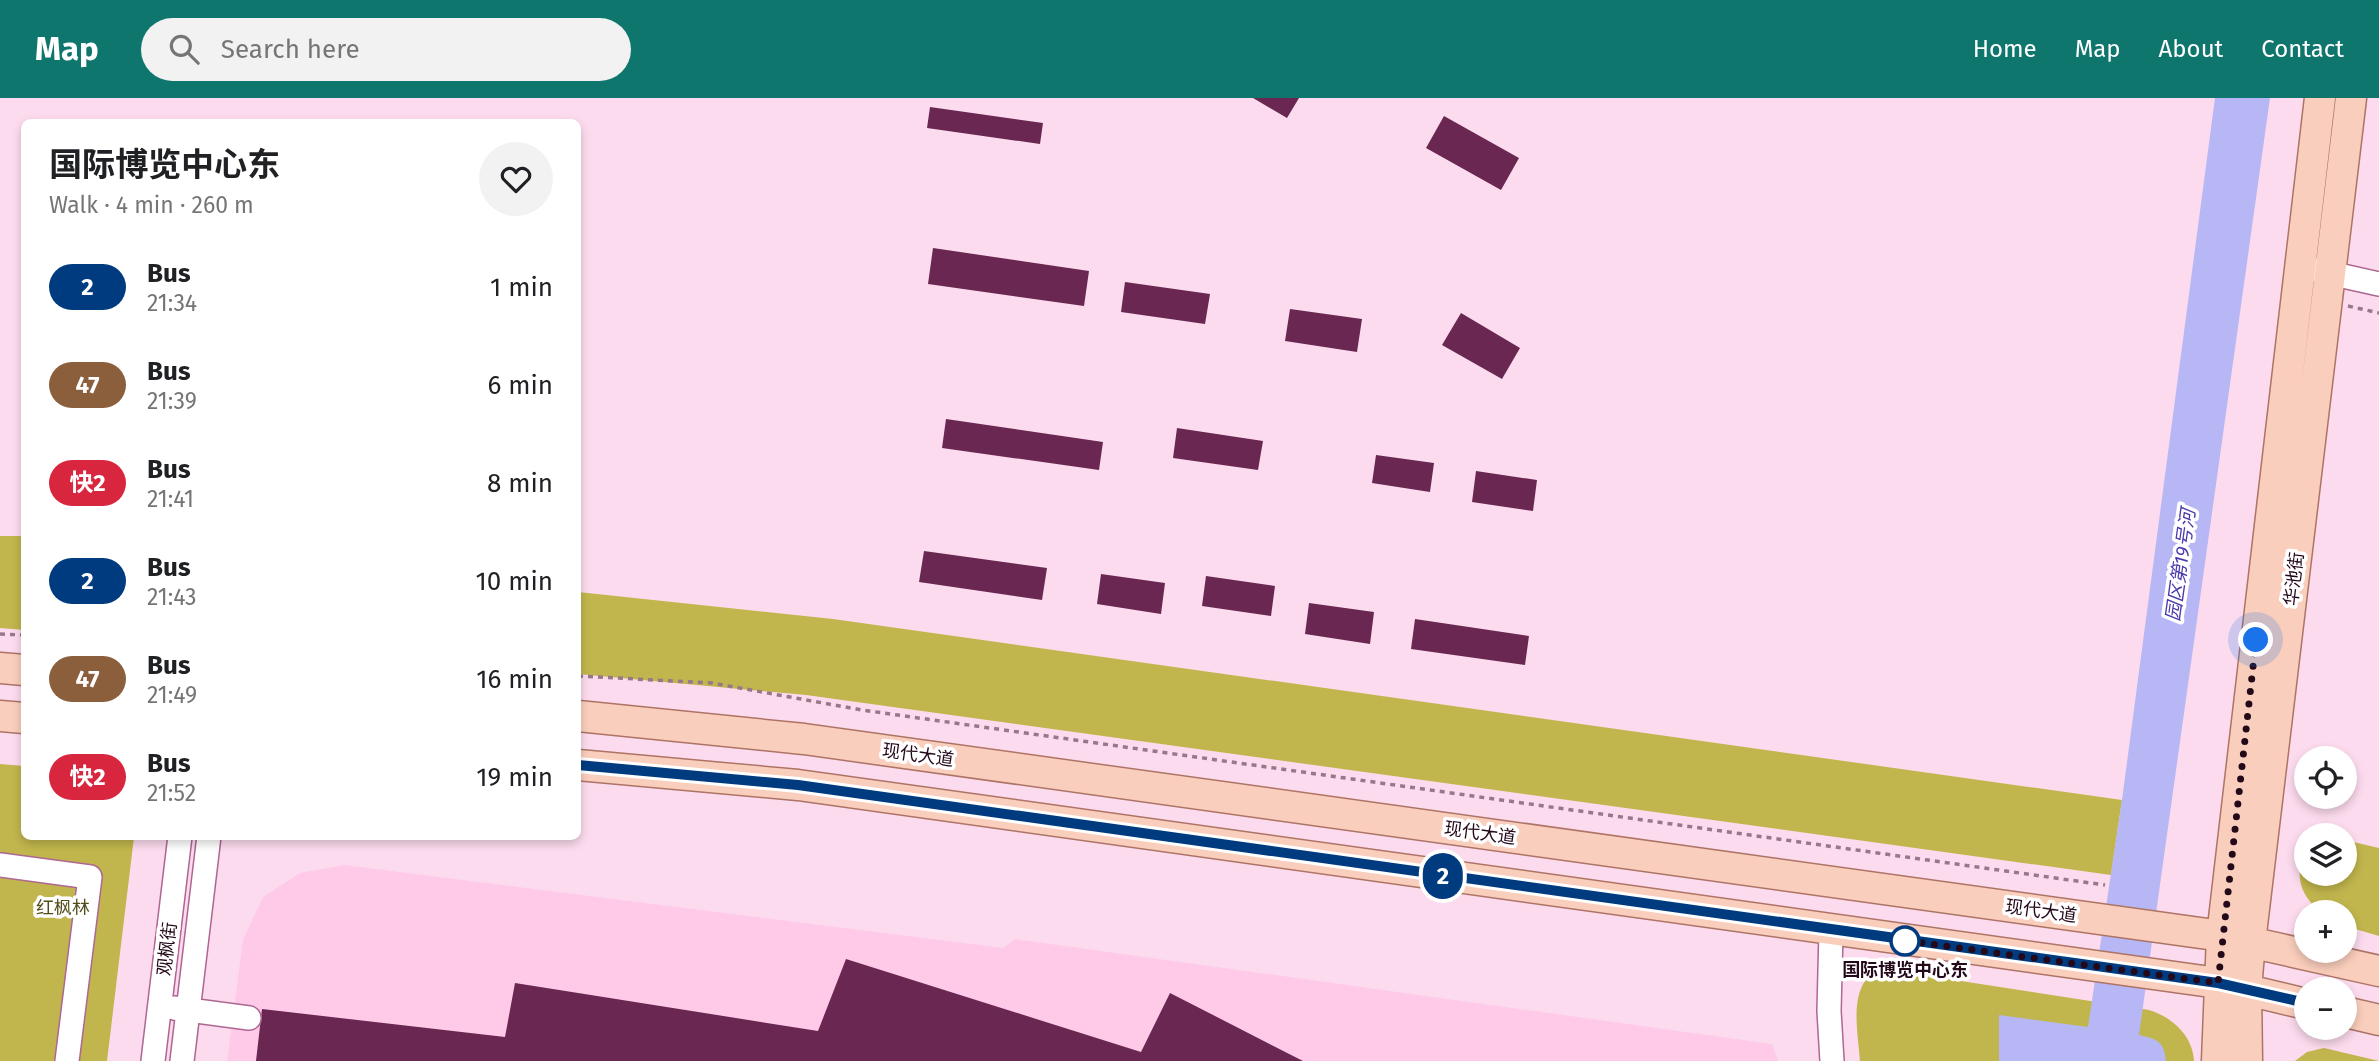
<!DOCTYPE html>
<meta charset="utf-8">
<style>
:root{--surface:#fff;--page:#f2f2f2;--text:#202124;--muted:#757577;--accent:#0f766e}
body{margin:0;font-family:"Fira Sans","Noto Sans SC",sans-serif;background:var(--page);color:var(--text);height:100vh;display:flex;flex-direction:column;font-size:26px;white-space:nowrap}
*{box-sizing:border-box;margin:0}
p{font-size:23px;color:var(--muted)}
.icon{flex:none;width:38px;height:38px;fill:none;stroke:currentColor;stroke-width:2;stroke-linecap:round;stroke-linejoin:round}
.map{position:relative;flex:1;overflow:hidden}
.details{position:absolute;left:21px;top:21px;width:560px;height:721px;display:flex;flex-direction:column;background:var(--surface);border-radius:10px;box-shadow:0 4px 10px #0003}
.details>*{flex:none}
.badge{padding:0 14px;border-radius:23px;font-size:24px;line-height:46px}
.tools{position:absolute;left:2294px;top:648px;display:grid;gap:14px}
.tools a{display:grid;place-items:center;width:63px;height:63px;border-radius:50%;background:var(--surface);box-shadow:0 4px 10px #0003;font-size:35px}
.you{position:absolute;width:35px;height:35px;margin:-18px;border:5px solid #fff;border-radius:50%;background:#1a73e8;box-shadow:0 0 0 10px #1a73e833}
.map>.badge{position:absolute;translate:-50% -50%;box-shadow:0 0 0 4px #fff}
.round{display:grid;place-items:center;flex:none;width:74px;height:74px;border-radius:37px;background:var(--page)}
.overview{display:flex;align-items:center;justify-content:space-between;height:119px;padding:0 28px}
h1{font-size:33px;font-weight:700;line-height:52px}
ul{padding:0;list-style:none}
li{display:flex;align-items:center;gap:21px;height:98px;padding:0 28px}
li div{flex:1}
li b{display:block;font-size:26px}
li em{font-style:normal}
li .badge{min-width:77px;font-weight:700;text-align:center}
header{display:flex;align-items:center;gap:42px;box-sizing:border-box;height:98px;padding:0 35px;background:var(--accent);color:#fff}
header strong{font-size:33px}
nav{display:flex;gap:38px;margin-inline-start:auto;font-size:24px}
.search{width:490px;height:63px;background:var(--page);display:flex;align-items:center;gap:18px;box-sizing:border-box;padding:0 24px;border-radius:38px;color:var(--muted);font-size:26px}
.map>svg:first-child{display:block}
.built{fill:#fecae8}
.green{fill:#c1b64d}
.water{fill:#b6b7f4}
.building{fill:#692752}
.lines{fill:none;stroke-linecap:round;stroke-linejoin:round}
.minor-casing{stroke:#ae6692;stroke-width:26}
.major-casing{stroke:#ad7466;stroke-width:33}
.path{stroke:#96788b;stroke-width:3.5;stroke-dasharray:5 5;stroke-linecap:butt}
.minor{stroke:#fff;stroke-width:23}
.major{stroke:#facebc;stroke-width:30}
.line-casing{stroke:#fff;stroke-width:16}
.line{stroke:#003b80;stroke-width:10}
.walk{stroke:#24091b;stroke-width:7;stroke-dasharray:0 12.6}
.stop-dot{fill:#fff;stroke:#003b80;stroke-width:3.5}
.labels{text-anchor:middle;stroke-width:7;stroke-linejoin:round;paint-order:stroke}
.street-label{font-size:18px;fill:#24091b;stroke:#fff}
.park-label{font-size:18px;fill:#524d1b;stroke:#fff}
.stop-label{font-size:18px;font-weight:bold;fill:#24091b;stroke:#fff}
.water-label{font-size:19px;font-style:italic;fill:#4a39ac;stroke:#fff}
</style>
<header>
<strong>Map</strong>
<div class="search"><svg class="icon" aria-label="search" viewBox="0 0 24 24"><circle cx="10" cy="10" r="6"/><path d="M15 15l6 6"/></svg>Search here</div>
<nav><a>Home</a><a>Map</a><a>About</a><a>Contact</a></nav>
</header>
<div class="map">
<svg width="2379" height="963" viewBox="0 0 2379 963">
<rect width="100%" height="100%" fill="#fcdbee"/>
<path class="built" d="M344,767L1003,850L1015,841L1772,946L1778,963H227L243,842L263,799L300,775Z"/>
<path class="green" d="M24,438V532L0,530V438Z
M578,494L833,521L2122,702L2111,777L806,597L578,576Z
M0,666L24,668V738L134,739L107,963H0Z
M2307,733L2323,737H2306V775H2345V742L2379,750V838L2345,828V814H2320C2290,787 2300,768 2307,733Z
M1883,871L2149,912C2172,919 2193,938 2194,963H1860C1858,934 1846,881 1883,871Z
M2324,950L2379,963H2295L2307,954Z"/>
<path class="water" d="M2215,0H2270L2139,937C2157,941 2164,943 2166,963H1999V917L2088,929L2122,702Z"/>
<path class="building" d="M1253,0H1299L1287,20Z
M930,9L1043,25L1040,46L927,30Z
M1444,18L1519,60L1501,92L1426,50Z
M933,150L1089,173L1084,208L928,186Z
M1125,184L1210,196L1205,226L1121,214Z
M1290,211L1362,221L1357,254L1285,243Z
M1461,215L1520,250L1502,281L1442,247Z
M946,321L1103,344L1099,372L942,350Z
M1177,330L1263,343L1258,372L1173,360Z
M1376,357L1434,365L1430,394L1372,385Z
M1476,373L1537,382L1533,413L1472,404Z
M924,453L1047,470L1042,502L919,484Z
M1101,476L1165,485L1161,516L1097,506Z
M1206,478L1275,488L1271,518L1202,508Z
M1309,505L1374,514L1370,546L1305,536Z
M1415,521L1529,538L1525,567L1411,551Z
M846,861L1141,954L1170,895L1303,963H256L262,911L505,939L515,885L818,933Z"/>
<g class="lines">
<g class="minor-casing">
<path id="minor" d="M2316,172L2379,186
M0,767L90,779L67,963
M1831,833L1829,913L1832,963
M174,910L249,920
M153,963L180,738
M182,963L209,738"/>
</g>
<g class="major-casing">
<path id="major" d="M0,570L24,572
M0,618L24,620
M578,618L804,641L2222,838L2379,873
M578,667L798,687L2218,885L2306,906
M2345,914L2379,922
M2217,963L2222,838L2320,0
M2247,963L2246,891L2250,844L2351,0"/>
</g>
<path class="path" d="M2348,208L2379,215
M0,536L24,537
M578,578L712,585L862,612L2105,787"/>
<use href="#minor" class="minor"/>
<use href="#major" class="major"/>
</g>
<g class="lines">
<g class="line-casing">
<path id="line" d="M578,667L798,687L2218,885L2306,905"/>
</g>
<use href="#line" class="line"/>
<path class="walk" d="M1905,843L1901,842L2218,885L2256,542"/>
</g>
<circle class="stop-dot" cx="1905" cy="843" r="14"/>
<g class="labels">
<g class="street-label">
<text transform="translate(2294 481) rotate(-83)" y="6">华池街</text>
<text transform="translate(918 657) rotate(8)" y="6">现代大道</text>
<text transform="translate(1480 735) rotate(8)" y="6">现代大道</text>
<text transform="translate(2041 813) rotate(8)" y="6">现代大道</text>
<text transform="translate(167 851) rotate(-83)" y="6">观枫街</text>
</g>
<g class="park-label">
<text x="63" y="816">红枫林</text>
</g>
<g class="stop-label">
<text x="1905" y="878">国际博览中心东</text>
</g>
<g class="water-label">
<text transform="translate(2180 467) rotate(-82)" y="7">园区第19号河</text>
</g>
</g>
</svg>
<div class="tools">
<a><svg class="icon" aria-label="locate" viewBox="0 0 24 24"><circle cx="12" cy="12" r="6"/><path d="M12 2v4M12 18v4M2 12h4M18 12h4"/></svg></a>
<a><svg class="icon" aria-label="layers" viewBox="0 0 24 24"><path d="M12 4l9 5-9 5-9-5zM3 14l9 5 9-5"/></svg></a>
<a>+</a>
<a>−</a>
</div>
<div class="you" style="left:2256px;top:542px"></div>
<b class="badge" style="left:1443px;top:778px;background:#003b80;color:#fff">2</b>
<section class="details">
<div class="overview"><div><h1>国际博览中心东</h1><p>Walk · 4 min · 260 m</p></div><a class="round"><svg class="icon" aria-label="heart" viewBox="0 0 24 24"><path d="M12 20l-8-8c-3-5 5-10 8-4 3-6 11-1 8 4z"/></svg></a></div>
<ul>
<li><span class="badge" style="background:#003b80;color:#fff">2</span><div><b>Bus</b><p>21:34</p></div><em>1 min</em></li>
<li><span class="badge" style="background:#8b5e3c;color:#fff">47</span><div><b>Bus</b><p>21:39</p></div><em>6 min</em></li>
<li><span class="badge" style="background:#d7263d;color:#fff">快2</span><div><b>Bus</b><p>21:41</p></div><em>8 min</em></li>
<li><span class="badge" style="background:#003b80;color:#fff">2</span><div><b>Bus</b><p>21:43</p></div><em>10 min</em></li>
<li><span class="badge" style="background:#8b5e3c;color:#fff">47</span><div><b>Bus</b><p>21:49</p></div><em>16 min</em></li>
<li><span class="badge" style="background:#d7263d;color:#fff">快2</span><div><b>Bus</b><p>21:52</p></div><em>19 min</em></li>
</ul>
</section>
</div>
